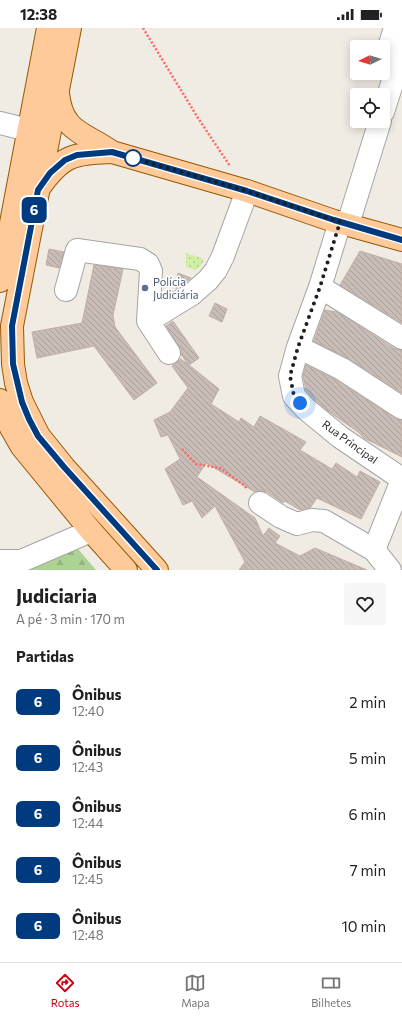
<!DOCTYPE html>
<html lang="pt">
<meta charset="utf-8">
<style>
:root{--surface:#fff;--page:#f6f6f6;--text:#202124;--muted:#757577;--line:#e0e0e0;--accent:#cc0013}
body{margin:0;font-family:Commissioner,sans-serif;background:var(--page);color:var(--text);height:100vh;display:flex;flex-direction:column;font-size:15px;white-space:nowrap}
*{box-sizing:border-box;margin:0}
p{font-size:13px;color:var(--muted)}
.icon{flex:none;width:22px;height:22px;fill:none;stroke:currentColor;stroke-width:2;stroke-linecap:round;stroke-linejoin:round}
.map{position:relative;height:542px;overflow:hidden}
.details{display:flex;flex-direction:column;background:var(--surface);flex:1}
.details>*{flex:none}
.badge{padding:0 8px;border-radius:6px;font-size:14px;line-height:26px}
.needle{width:26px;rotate:265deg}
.tools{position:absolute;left:350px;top:12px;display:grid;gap:8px}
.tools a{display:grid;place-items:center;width:40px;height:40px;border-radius:4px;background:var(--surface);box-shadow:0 2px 10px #0003;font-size:20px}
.you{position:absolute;width:20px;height:20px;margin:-10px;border:3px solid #fff;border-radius:50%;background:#1a73e8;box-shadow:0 0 0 6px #1a73e833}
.map>.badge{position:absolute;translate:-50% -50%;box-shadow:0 0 0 2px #fff}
h2{padding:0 16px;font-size:15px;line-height:36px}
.round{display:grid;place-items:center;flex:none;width:42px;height:42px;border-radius:4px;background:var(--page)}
.head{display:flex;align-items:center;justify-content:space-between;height:68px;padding:0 16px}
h1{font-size:19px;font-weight:700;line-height:30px}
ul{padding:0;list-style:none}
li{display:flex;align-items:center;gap:12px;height:56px;padding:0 16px}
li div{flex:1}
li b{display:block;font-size:15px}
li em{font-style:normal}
li .badge{min-width:44px;font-weight:700;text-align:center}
.status{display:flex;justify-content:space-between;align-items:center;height:28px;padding:0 20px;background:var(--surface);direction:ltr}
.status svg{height:11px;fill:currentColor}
.tabs{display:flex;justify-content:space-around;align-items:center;height:56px;border-top:1px solid var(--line);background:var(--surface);font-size:11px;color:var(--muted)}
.tabs a{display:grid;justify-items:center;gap:2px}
.tabs .selected{color:var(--accent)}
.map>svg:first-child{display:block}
.grass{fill:url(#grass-dots)}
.forest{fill:url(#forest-firs)}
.building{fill:url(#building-back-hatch);stroke:#c3afa4}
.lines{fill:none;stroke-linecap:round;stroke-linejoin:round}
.minor-casing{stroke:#a5a5a5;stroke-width:24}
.major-casing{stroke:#985800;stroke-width:24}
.path{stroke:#ff6765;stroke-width:2.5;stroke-dasharray:2 2;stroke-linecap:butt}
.minor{stroke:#fff;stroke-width:22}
.major{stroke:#ffca99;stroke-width:22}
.line-casing{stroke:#fff;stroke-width:9}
.line{stroke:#003b80;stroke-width:6}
.walk{stroke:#1e1e1e;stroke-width:4;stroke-dasharray:0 7.2}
.stop-dot{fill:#fff;stroke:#003b80;stroke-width:2}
.service-dot{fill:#5c6f8a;stroke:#fff;stroke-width:1.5}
.labels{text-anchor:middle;stroke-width:3;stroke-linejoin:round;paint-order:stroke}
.service-label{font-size:11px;fill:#4e5e75;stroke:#fff;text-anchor:start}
.street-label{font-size:11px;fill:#1e1e1e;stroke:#fff}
</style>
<div class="status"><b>12:38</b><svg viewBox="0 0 49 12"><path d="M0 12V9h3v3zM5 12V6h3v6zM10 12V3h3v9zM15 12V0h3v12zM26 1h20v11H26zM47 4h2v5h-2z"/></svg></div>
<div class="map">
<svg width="402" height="542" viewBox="0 0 402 542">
<defs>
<pattern id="grass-dots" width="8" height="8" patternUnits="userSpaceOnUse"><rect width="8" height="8" fill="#d0efa4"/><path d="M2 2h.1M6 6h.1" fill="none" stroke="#b2cc8d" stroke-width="1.8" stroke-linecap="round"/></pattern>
<pattern id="forest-firs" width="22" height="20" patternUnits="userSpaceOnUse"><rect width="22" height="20" fill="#acd394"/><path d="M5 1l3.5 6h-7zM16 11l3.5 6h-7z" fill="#94b57f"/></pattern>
<pattern id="building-back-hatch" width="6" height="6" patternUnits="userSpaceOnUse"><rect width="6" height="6" fill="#c8bcb6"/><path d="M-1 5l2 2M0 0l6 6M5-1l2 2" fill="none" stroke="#aba19c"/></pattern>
</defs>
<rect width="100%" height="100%" fill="#f0ebe3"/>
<path class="grass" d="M186,225L204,231L202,236L196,242L186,239Z"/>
<path class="forest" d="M72,514L96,542H23Z"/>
<path class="building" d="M49,221L64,224L59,240L46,237Z
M360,223L402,236V295L340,257Z
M94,237L123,241L113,287L115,299L157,355L134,372L94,318L37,330L32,304L82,295Z
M178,245L191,250L176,261Z
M215,275L227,281L222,294L209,288Z
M325,282L337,284L395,321L402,322V365L349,331L314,313Z
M173,293L199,330L189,337L219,361L211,376L239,394L241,390L254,399L260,388L306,414L300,422L332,441L336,435L357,449L360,443L380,454L361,491L317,470L310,480L300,482L285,473L283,475L267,464L261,463L255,464L206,435L197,449L255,490L263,508L269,500L280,508L275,515L300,528L315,520L367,542H239L245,534L215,478L202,490L192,473L183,477L165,441L180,431L168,407L161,409L154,392L170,384L188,360L172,338L181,331L188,337L181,326L179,318L166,298Z
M306,337L336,352L395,390L402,392V429L364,410L358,404L328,383L315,372L306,362L303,348Z"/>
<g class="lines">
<g class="minor-casing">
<path id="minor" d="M383,38L395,0
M383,84L402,24
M0,95L28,102
M340,194L320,259L298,319L290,348L294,368L306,381L340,409L402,451
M348,196L380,93
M320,259L402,310
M66,262L77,222L140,231L148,236L151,243L148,293L169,325
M148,293L192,266L208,252L216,242L223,228L247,163
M298,319L342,341L402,380
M260,475L281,489L297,496L312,492L324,493L374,522L402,452
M374,522L390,542
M0,533H21L91,503"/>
</g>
<g class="major-casing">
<path id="major" d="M70,0L12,298L13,336L16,355L22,374L39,408L64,439L157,542
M58,65C62,105 84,104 112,124L247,163L334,193L402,212
M39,160C63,126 73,126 112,124
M0,253L48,0
M0,372L11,400L22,419L91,503L126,542"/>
</g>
<path class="path" d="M143,0L198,90L230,138
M182,421L196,436L220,440L245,458L247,462"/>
<use href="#minor" class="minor"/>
<use href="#major" class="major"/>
</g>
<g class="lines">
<g class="line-casing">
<path id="line" d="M157,542L64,439L38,408L29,391L22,374L13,336L12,298L38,162L50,145L65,132L77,127L112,124L247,163L334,192L402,212"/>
</g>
<use href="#line" class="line"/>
<path class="walk" d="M133,130L247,163L340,194L320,259L298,319L290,348L294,368L300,375"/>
</g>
<circle class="stop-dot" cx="133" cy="130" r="8"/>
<circle class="service-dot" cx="145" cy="260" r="4"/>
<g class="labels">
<g class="service-label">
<text x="153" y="258">Polícia<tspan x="153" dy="13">Judiciária</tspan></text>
</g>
<g class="street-label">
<text transform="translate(350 414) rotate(36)" y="4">Rua Principal</text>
</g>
</g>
</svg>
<div class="tools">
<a><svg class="needle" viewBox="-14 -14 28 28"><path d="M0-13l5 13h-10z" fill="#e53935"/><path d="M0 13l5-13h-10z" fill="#757577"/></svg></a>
<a><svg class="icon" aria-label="locate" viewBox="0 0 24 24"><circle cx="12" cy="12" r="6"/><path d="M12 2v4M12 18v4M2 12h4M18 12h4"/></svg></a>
</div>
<div class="you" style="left:300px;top:375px"></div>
<b class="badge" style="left:34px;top:182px;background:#003b80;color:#fff">6</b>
</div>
<section class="details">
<div class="head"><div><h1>Judiciaria</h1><p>A pé · 3 min · 170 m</p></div><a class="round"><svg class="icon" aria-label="heart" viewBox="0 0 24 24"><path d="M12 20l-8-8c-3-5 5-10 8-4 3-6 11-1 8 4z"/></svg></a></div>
<h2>Partidas</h2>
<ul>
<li><span class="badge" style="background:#003b80;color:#fff">6</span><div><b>Ônibus</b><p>12:40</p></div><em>2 min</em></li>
<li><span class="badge" style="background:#003b80;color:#fff">6</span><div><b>Ônibus</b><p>12:43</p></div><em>5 min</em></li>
<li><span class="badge" style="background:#003b80;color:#fff">6</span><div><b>Ônibus</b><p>12:44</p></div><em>6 min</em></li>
<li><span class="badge" style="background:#003b80;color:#fff">6</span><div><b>Ônibus</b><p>12:45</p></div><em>7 min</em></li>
<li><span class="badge" style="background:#003b80;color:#fff">6</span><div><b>Ônibus</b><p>12:48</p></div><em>10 min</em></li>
</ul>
</section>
<nav class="tabs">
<a class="selected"><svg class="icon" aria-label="directions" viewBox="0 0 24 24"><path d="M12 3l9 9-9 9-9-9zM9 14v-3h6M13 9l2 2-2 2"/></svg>Rotas</a>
<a><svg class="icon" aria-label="map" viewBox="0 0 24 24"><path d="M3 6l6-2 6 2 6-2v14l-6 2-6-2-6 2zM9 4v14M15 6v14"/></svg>Mapa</a>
<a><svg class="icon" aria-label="tickets" viewBox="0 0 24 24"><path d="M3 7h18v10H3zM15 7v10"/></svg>Bilhetes</a>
</nav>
